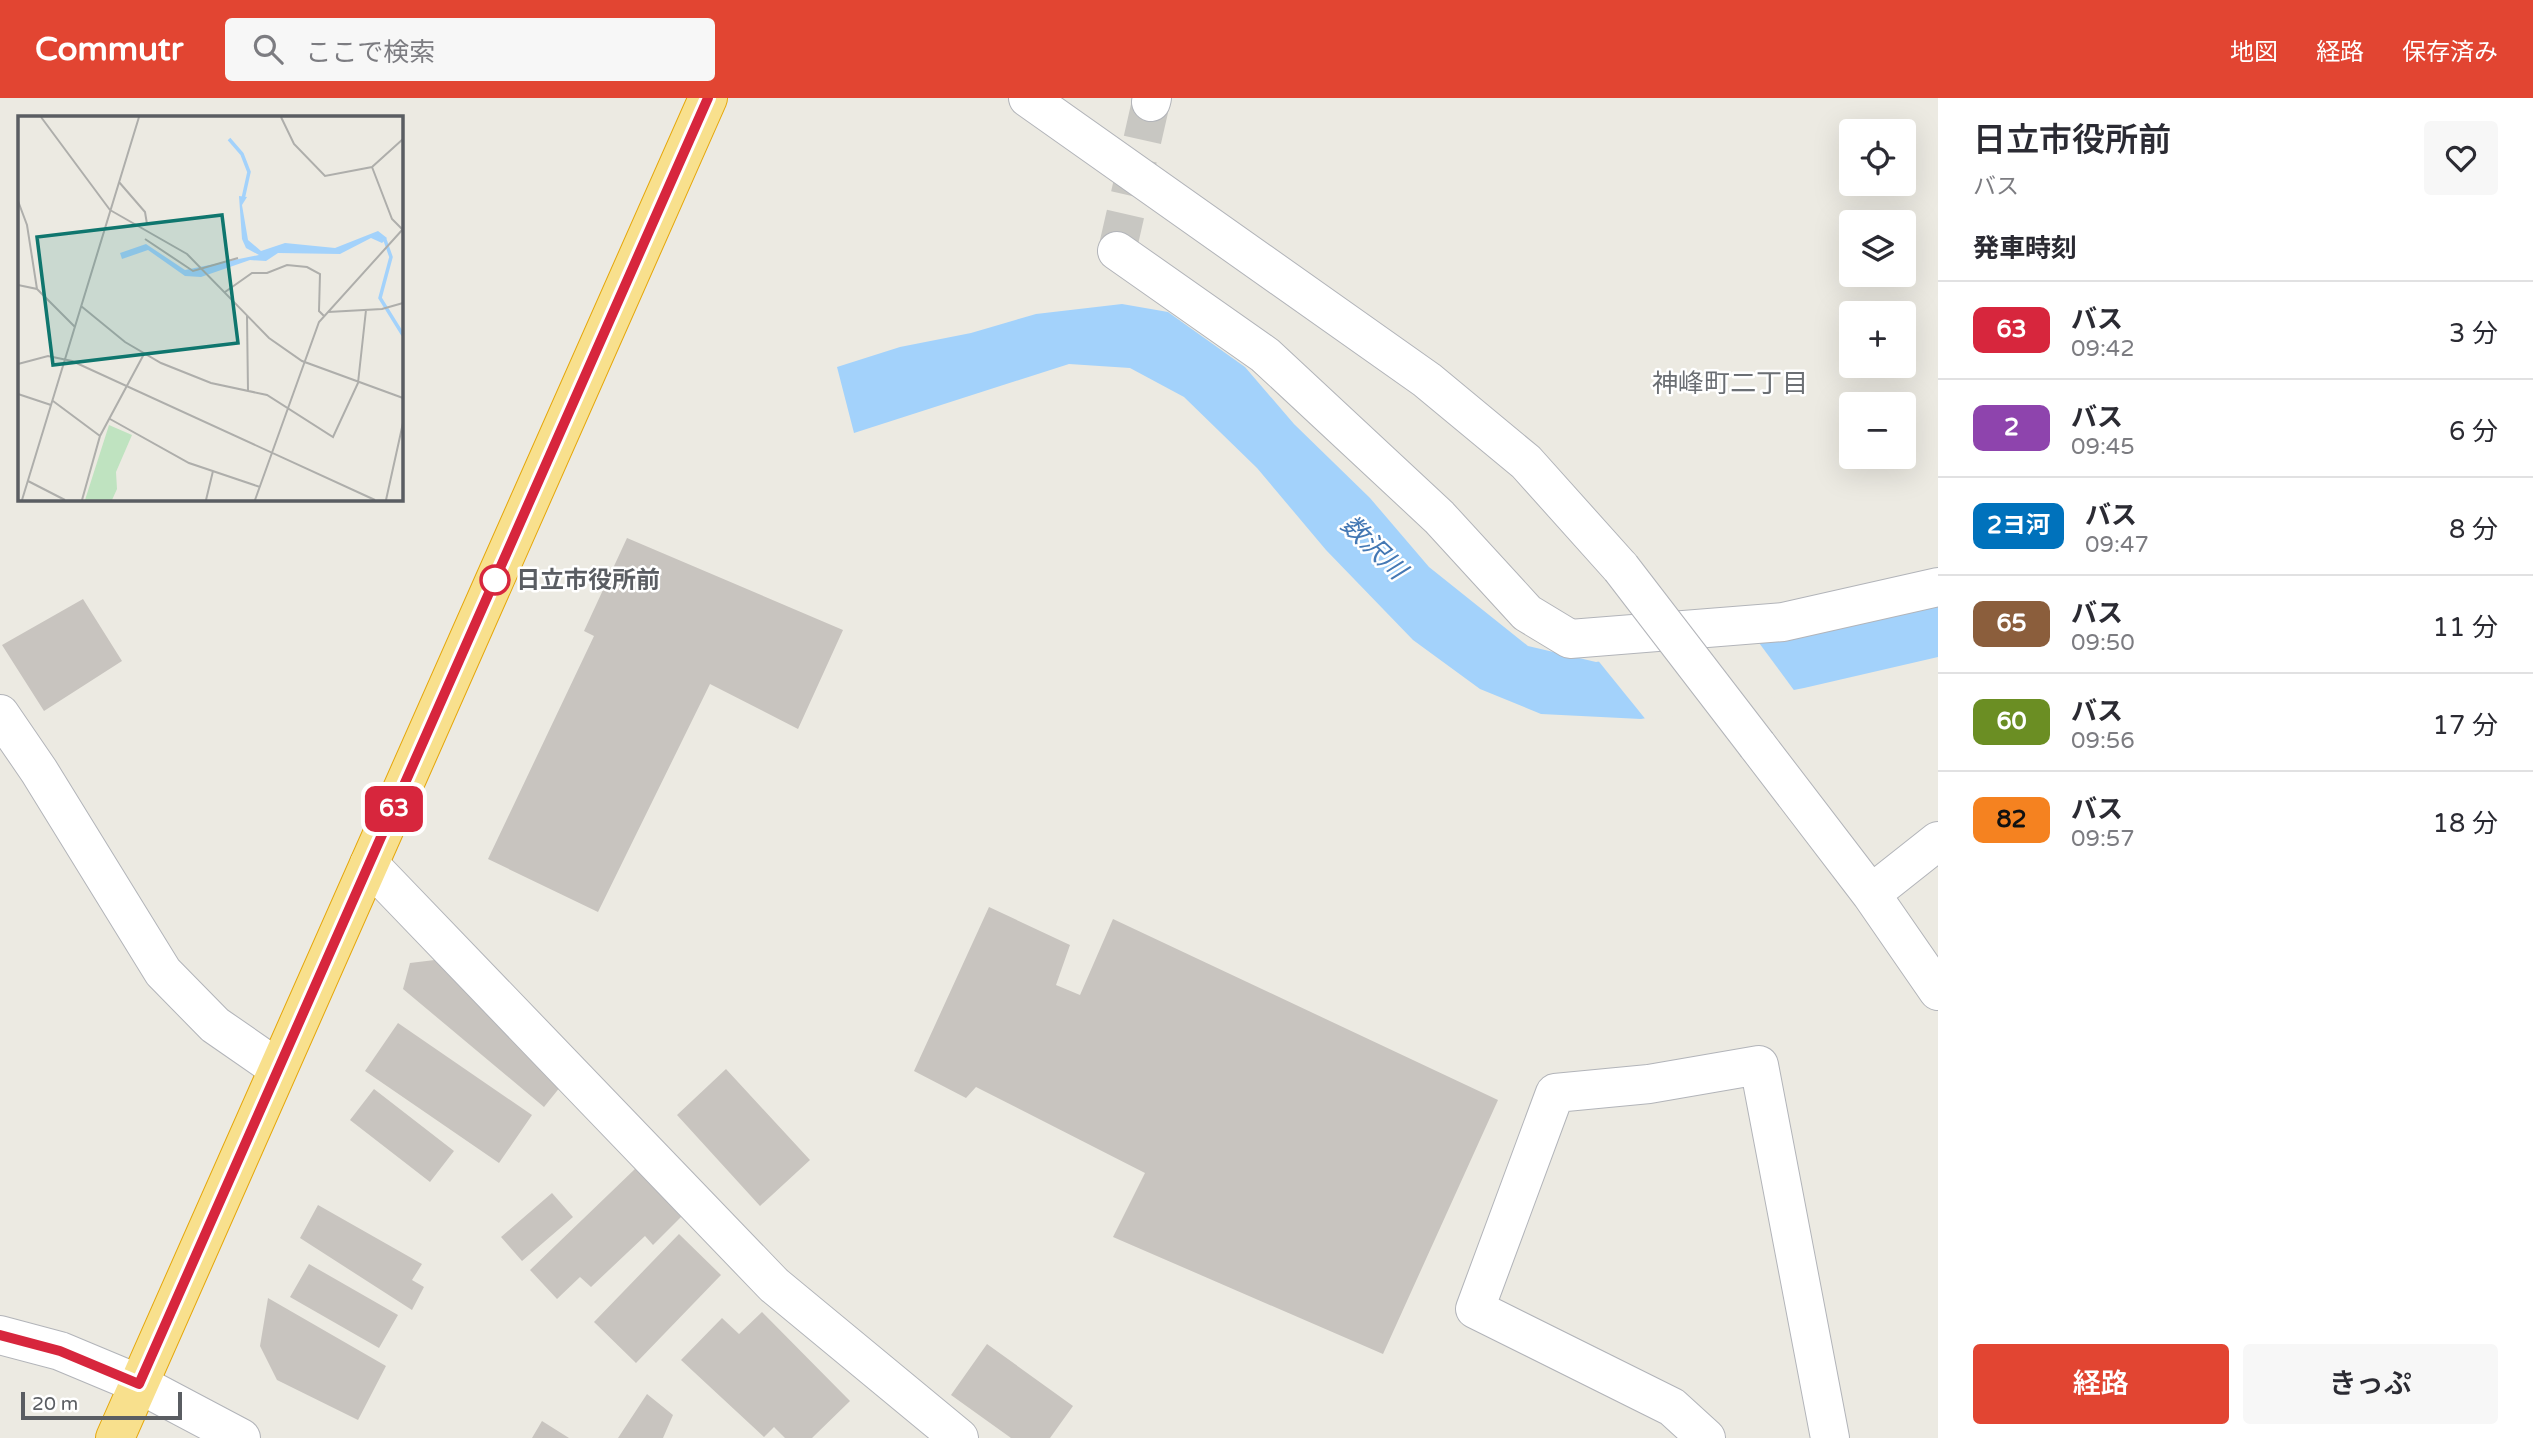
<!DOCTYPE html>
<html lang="ja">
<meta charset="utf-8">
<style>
:root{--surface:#fff;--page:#f7f7f7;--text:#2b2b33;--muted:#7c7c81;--line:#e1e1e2;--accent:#e24532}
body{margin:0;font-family:"Varela Round","Noto Sans JP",sans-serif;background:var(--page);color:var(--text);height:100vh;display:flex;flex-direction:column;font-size:26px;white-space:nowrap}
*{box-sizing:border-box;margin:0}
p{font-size:23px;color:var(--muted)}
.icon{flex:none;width:38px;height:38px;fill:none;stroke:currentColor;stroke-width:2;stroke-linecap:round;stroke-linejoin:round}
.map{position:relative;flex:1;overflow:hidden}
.drawer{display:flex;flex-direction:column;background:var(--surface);width:595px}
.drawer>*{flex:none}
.badge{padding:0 14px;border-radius:10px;font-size:24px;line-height:46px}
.fabs{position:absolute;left:1839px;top:21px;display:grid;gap:14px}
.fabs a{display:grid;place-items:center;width:77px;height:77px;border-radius:7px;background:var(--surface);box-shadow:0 7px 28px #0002;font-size:35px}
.scale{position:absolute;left:21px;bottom:18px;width:161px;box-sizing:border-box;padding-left:7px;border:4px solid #5a5d62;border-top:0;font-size:19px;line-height:24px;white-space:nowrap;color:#5a5d62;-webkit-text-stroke:5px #fff;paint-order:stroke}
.map>.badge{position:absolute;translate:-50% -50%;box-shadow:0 0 0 4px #fff}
h2{padding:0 35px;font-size:26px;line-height:63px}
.round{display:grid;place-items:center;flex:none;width:74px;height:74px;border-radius:7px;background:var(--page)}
.summary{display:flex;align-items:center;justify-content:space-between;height:119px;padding:0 35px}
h1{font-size:33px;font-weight:600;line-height:52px}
.action{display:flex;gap:14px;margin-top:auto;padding:14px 35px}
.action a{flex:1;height:80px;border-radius:7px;background:var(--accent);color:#fff;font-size:28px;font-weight:600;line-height:80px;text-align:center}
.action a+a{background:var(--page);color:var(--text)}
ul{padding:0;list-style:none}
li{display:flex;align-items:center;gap:21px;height:98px;padding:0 35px;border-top:2px solid var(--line)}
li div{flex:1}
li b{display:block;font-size:26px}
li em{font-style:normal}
li .badge{min-width:77px;font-weight:700;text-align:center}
header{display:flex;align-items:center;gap:42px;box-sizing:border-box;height:98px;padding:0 35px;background:var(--accent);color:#fff}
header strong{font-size:33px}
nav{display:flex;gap:38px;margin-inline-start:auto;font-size:24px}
.search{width:490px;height:63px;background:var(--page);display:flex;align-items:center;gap:18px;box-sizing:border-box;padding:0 24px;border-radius:7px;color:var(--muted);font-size:26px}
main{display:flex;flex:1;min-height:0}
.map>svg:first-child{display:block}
.water{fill:#a3d2fb}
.pier{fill:#eceae2}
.building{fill:#c8c4bf}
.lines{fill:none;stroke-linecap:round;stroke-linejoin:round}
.minor-tunnel{stroke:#c8c7c2;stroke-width:38;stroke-dasharray:38 19;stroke-linecap:butt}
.minor-casing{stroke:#b2b4b9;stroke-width:40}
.highway-casing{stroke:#e5a609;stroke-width:40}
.minor{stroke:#fff;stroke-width:38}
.highway{stroke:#f8e08d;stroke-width:38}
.minor-bridge-casing{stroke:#b2b4b9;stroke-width:40;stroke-linecap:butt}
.minor-bridge{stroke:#fff;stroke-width:38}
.line-casing{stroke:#fff;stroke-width:16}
.line{stroke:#d7263d;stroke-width:10}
.stop-dot{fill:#fff;stroke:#d7263d;stroke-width:3.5}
.labels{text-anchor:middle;stroke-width:5;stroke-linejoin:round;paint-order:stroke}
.stop-label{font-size:24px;font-weight:bold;fill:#5a5d62;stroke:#fff;text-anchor:start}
.neighbourhood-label{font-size:26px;fill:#6b6f74;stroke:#fff}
.water-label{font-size:26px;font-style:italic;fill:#4478b4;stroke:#fff}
.inset-river{fill:none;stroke:#a3d2fb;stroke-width:3.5}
.inset-road{fill:none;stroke:#aeaeab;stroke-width:2}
.view{fill:#0f766e;fill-opacity:0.15;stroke:#0f766e;stroke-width:3.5}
.inset-edge{fill:none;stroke:#5a5d62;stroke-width:3.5}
</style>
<header>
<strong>Commutr</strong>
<div class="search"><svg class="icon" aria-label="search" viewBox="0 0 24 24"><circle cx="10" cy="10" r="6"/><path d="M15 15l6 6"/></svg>ここで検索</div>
<nav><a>地図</a><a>経路</a><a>保存済み</a></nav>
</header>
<main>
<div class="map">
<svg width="1938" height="1340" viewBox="0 0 1938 1340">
<rect width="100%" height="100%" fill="#eceae2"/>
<path class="water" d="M1122,206L1168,214L1245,269L1294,326L1370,400L1429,469L1528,548L1596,564L1789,532L1938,500V559L1804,590L1641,621L1541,616L1480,591L1413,542L1326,452L1257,370L1184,299L1130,270L1069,266L854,335L837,269L900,249L971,235L1036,216Z"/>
<path class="pier" d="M1751,534L1796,595L1647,623L1596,560Z"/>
<path class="building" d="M627,440L843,532L798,631L710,586L598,814L488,761L594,538L584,533Z
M83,501L122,563L44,613L2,547Z
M989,809L1070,847L1056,887L1080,897L1113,821L1498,1002L1383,1256L1113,1139L1145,1075L976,989L966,1000L914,973Z
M443,861L565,983L544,1009L403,891L410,865Z
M398,925L532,1017L499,1065L365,973Z
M726,971L810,1062L760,1108L677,1017Z
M374,991L454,1053L430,1084L350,1022Z
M636,1070L682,1118L653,1147L645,1138L591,1189L580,1179L557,1201L530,1172Z
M552,1095L573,1119L522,1163L501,1139Z
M318,1107L422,1166L412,1182L424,1189L412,1212L300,1140Z
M679,1136L721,1177L636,1265L594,1224Z
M309,1166L398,1217L379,1250L290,1199Z
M268,1200L386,1268L358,1322L277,1282L260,1248Z
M762,1214L850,1303L812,1340H785L774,1329L764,1339L681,1262L722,1220L739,1236Z
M987,1246L1073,1308L1050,1340H1011L951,1297Z
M647,1296L673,1317L663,1340H618Z
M542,1323L569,1340H532Z"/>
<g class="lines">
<path class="minor-tunnel" d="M1117,153L1151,4"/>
<g class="minor-casing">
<path id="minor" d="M1028,0L1427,282L1526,364L1621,470
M1151,4L1152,0
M1117,153L1265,257L1439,419L1527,515L1570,541L1783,524L1938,489
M0,616L39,673L163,874L215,927L277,970
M1757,647L1871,796L1938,893
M369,766L774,1187L959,1340
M1871,796L1938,743
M0,1237L60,1253L139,1286L241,1340
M1706,1340L1672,1309L1475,1211L1555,995L1649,986L1759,967L1830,1340"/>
</g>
<g class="highway-casing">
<path id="highway" d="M115,1340L708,0"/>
</g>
<use href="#minor" class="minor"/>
<use href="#highway" class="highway"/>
<g class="minor-bridge-casing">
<path id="minor-bridge" d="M1621,470L1757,647"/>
</g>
<use href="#minor-bridge" class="minor-bridge"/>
</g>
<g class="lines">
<g class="line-casing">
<path id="line" d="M0,1237L60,1253L139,1286L708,0"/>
</g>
<use href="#line" class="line"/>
</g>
<circle class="stop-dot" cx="495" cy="482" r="14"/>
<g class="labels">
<g class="stop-label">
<text x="516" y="490">日立市役所前</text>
</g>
<g class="neighbourhood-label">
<text x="1730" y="294">神峰町二丁目</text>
</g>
<g class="water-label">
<text transform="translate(1374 449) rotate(44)" y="9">数沢川</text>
</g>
</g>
<g transform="translate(18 18)">
<rect width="385" height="385" fill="#eceae2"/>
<path d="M91,309L114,319L98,356L99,373L94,384H67Z" fill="#bfe3c0"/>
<path d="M221,80L229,81L224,89L230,124L243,135L267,127L317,132L360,115L369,122L364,127L353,122L322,138L260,137L248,145L232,144L183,161L167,160L130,134L104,143L102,137L128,128L167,154L241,139L228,132L224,123Z" fill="#a3d2fb"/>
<path class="inset-river" d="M211,23L224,38L231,56L225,83M357,121L367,124L373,141L362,182L385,219"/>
<path class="inset-road" d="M23,1L92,94M263,1L276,28L307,60L354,51L385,23M354,51L374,103L385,114M101,66L127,96L129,108M0,85L9,109L19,173M92,94L169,138L251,222L284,245L385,282M127,123L175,155L220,142M0,169L19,173L57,211M207,176L234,157H249L269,149L289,151L302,158L301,195L306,200M63,190L107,226L143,247L193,267L249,279L315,321L340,267L348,194M310,196L364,193L385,187M229,200L230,275M0,248L30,240L54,245L357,384M0,278L33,289M35,285L82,320M92,303L171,347L242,371M10,365L47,384M4,384L121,1M64,384L82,320L126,238M188,384L195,355M237,384L301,206L385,113M368,384L385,307"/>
<path class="view" d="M204,99L220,227L35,249L19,121Z"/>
<rect width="385" height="385" class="inset-edge"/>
</g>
</svg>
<div class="fabs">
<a><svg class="icon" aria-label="locate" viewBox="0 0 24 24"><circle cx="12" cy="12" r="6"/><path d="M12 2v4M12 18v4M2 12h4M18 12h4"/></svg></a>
<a><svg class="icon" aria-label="layers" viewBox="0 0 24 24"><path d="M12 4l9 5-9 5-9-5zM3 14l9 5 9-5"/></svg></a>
<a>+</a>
<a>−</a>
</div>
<div class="scale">20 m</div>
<b class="badge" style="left:394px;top:711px;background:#d7263d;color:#fff">63</b>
</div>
<section class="drawer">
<div class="summary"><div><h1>日立市役所前</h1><p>バス</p></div><a class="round"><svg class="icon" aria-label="heart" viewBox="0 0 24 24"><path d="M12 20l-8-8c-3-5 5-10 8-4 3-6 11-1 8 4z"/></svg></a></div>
<h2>発車時刻</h2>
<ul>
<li><span class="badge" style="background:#d7263d;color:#fff">63</span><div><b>バス</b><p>09:42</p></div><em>3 分</em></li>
<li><span class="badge" style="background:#8e44ad;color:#fff">2</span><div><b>バス</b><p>09:45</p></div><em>6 分</em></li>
<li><span class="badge" style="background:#0072bc;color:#fff">2ヨ河</span><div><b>バス</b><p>09:47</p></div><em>8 分</em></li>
<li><span class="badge" style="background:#8b5e3c;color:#fff">65</span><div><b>バス</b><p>09:50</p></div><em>11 分</em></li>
<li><span class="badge" style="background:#6b8e23;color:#fff">60</span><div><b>バス</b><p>09:56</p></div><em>17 分</em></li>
<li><span class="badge" style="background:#f58220;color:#111">82</span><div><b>バス</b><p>09:57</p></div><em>18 分</em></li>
</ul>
<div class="action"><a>経路</a><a>きっぷ</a></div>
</section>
</main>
